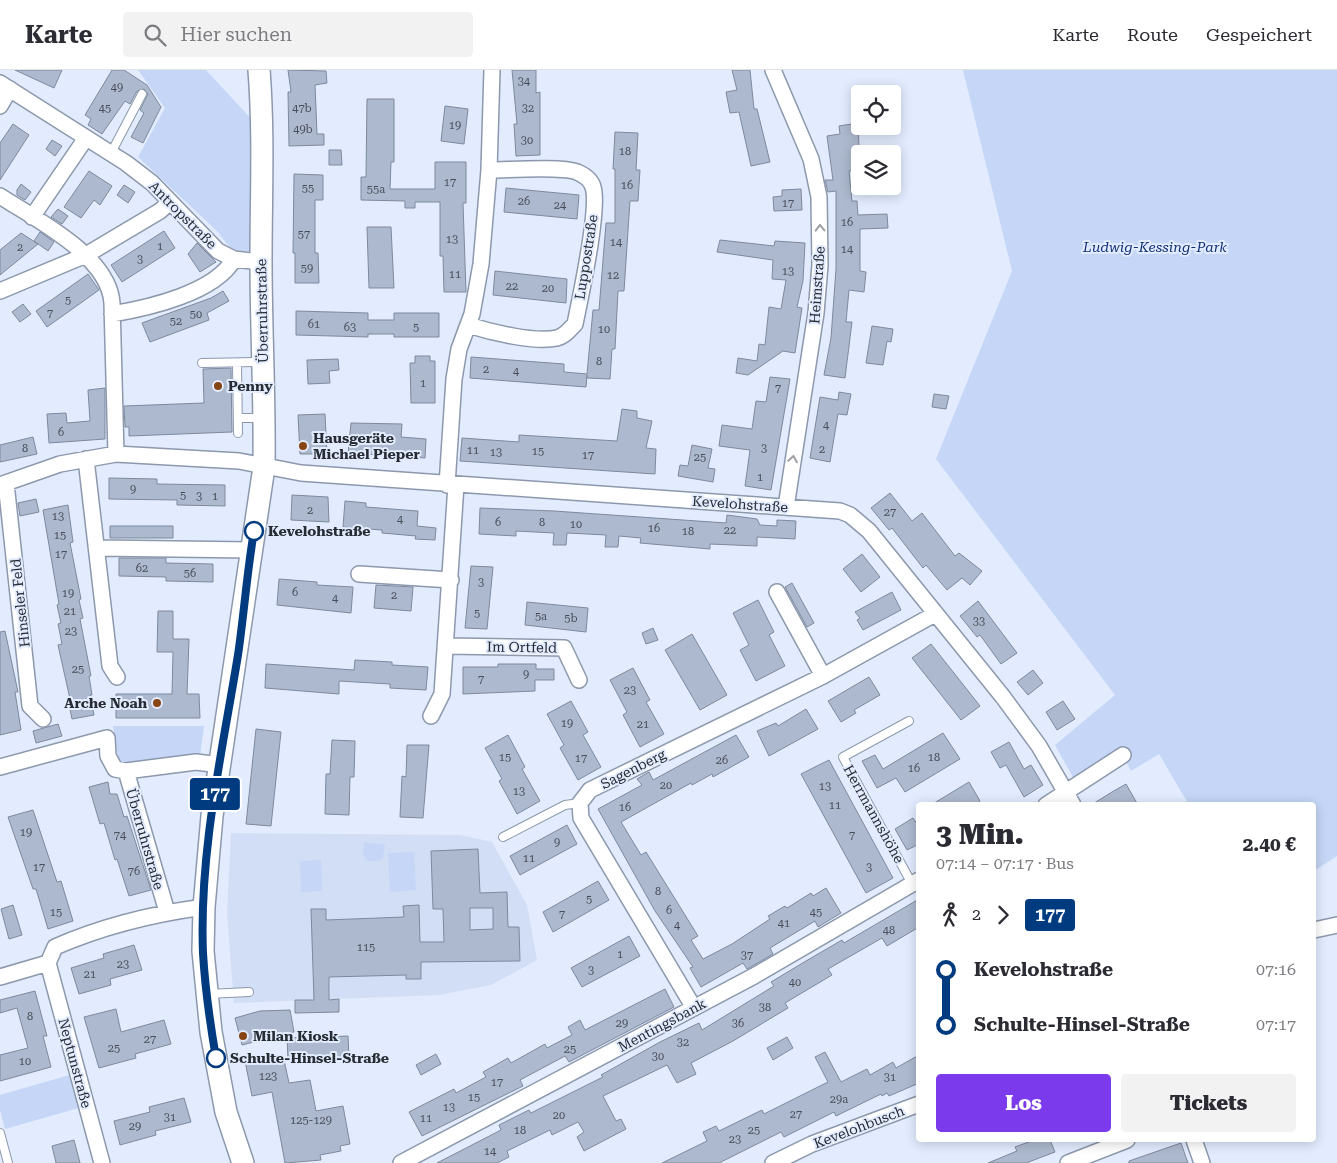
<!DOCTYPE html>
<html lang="de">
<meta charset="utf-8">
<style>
:root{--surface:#fff;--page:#f2f2f3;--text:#2b2b33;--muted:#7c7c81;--line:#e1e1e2;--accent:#7c3aed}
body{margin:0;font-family:"Roboto Serif",serif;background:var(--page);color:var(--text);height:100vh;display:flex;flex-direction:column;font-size:19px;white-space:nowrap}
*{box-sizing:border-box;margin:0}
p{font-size:16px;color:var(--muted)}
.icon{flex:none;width:28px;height:28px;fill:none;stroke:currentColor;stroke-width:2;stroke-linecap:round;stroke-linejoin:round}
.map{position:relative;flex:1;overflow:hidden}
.sheet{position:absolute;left:916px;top:732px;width:400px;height:340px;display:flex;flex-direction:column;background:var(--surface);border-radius:5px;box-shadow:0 2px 12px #0003}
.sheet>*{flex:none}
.badge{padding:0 10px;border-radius:4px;font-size:18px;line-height:32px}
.buttons{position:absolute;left:851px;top:15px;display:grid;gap:10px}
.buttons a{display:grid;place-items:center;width:50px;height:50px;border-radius:5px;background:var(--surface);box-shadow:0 2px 12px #0003;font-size:25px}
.map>.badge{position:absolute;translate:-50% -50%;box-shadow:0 0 0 2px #fff}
.legs{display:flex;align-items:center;gap:8px;height:55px;padding:0 20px;font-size:16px}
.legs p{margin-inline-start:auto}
.summary{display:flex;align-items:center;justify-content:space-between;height:85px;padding:0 20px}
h1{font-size:28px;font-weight:800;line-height:38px}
.cta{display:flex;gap:10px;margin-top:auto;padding:10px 20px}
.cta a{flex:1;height:58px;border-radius:5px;background:var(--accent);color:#fff;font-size:20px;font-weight:800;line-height:58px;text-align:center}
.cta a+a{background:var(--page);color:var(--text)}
ul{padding:0 20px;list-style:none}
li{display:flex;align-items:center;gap:18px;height:55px;font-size:19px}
li i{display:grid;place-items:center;width:8px;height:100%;margin:0 6px;background:currentColor}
li i::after{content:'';width:12px;height:12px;margin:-6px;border:4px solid;border-radius:50%;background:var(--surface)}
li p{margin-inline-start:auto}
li:first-child i{background:linear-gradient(#0000 50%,currentColor 0)}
li:last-child i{background:linear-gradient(currentColor 50%,#0000 0)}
header{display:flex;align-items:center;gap:30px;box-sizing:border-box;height:70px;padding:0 25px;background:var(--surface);border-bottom:1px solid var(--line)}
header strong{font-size:24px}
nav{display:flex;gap:28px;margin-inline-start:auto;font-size:18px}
.search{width:350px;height:45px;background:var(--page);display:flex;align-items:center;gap:12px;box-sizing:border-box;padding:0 18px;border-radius:5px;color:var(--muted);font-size:19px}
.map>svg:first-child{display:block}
.built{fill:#d2def5}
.green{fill:#c5d6f6}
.building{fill:#adb9ce;stroke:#7e899e;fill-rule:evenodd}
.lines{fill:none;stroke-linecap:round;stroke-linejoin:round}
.service-casing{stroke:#8c98ac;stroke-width:10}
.minor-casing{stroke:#8c98ac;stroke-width:18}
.secondary-casing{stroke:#8c98ac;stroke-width:24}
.service{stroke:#fff;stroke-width:8}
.minor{stroke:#fff;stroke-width:15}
.secondary{stroke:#fff;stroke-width:21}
.oneway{stroke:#9ea0a4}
.line-1-casing{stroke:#fff;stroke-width:11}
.line-1{stroke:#003b80;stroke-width:8}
.poi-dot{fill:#874513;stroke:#e2ecfe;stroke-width:2}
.stop-1-dot{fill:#fff;stroke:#003b80;stroke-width:2.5}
.labels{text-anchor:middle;stroke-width:4;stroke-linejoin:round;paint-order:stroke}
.number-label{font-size:11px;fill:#484e5a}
.street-label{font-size:14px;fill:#272b34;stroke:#e2ecfe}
.park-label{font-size:14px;font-style:italic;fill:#103177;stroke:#e2ecfe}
.poi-label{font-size:14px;font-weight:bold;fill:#272b34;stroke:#e2ecfe;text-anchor:start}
.stop-label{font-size:14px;font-weight:bold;fill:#272b34;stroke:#e2ecfe;text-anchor:start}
</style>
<header>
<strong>Karte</strong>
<div class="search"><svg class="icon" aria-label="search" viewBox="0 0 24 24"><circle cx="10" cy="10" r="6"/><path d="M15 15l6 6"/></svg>Hier suchen</div>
<nav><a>Karte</a><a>Route</a><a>Gespeichert</a></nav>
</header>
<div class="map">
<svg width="1337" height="1093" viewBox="0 0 1337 1093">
<rect width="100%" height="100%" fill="#e2ecfe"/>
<path class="built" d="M231,763L461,765L492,772L527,835L537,890L491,915L439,925L234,933L227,843Z"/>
<path class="green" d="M138,0H206L255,53L253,181C232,181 230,179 218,162L138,87L165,38Z
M963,0H1337V786L1314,801V735H1189L1159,684L1131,701L1125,690L1080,720L1055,675L1115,625L936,389L1012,201Z
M113,656H204L200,686L119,693Z
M364,773L385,774L383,787L380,791H367L363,783Z
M414,782L416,820L390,822L388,783Z
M321,790L322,821L301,822L300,791Z
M73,1004L82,1037L5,1059L0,1040V1025Z"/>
<path class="building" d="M15,0H62L54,18Z
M112,0H124L147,15L161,37L143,73L131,67L144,43L140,40L148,24L144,19L137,21L130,34L125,31L102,64L88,55L91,49L85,45Z
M288,0L326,1L327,13L315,15L317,64H324V75L289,76L288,22H291Z
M512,0H536V23L540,22V85L516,86L514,54H517Z
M732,0H750L754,39H757L770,92L751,96L739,42L730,43L726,22L737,20Z
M367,29H394V92H391L390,119H435V92H466V133H463L466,222H444L443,186H440V132H415V138H405V131L361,130V107H366Z
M445,36L468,39L464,74L441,71Z
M858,53L860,99L849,101L852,131H857L858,145L887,144L888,158L860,159V201L866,202L864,222L849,220L846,252H852L845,308L824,305L831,268L836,199V121L828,122L825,110H833L827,66L840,64L839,56Z
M13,54L29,65L0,110V73Z
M615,62L638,63L636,100H640L638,131H630L624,221H618L615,279H612L610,309L587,308V305L586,317L470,308L471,287L564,294V302L587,304L593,240H599L606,153H615V99H613Z
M52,70L62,76L55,86L46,79Z
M329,80H341L342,95H329Z
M89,101L112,116L100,135L94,130L81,148L64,137Z
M294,104L323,105V130H315V183H318L319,213H295V183H293Z
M21,114L31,122L25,130L17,125V120Z
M124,115L135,122L128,133L117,125Z
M506,118L579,125L577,149L504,142Z
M801,119L802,140L774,141L773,127L782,126V120Z
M58,139L68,146L62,154L51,147Z
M367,157H391L394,218H369Z
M164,161L175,178L122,212L111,195Z
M40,162L54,172L48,181L34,171Z
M21,163L38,174L0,205V180Z
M720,170L774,176L775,171L805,173L803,211L797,237L802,238L795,283L783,281L748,305L736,303L738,288L757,291L759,274L765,275L769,237L781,239L786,210L772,209L773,190L717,182Z
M197,173L216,192L200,202L188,184Z
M495,201L567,209L566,233L493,225Z
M88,204L99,220L47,257L36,241Z
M223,221L229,231L207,243L209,250L150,272L142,253L211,228Z
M23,234L31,244L20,252L12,242Z
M296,241L368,243V250H394V243H439V267H394V264H368V267L296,265Z
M872,256L893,259L891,272L887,271L883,295L866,293Z
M415,286H430V291H435V333H411L410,293H415Z
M338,289L339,300L329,301L330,313L308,314L307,290Z
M231,298L232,362L129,366V357H125L124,336L204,333L203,299Z
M770,307L790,309L771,420L745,416L750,380L719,376L722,355L752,359L756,331L766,332Z
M105,318V369L49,373L47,344L66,343L67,353L90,351L88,320Z
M839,322L851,324L847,345L838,344L830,392L810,388L820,327L838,330Z
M934,324L949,326L946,339L932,337Z
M622,339L637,341V348L652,351L646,378L656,379L655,404L460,391L462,368L519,372V365L617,371Z
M325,344L327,384H300L298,345Z
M351,353L402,354L401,367L426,369L425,388L348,383Z
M33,367L37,384L0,392V375Z
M692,375L712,379L708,398L715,399L713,412L678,406L680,395L688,396Z
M109,408L157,409V414L225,415V436L177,435V430L109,429Z
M890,423L912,451L922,443L955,486L959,483L982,501L970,515L962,508L947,520L926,495L923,498L892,458L889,460L871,438Z
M292,425L328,427L329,452L291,450Z
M36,429L39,442L20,446L18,433Z
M345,431L366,433V437L418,441L417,456L436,458L435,470L415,469L416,466L382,463V460L343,457Z
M68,435L73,472L70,473L81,529L79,530L83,548L80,549L91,606H89L92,625H90L94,645L72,649L68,630L70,629L58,575L62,574L58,554L61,553L57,535L59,534L43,440Z
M480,438L554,441L726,453L727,445L757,449L760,455L777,456V450L796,451L795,469L757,467V476L710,474V479L640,473L641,468L619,466L618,477H605L606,465L567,463L566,475H553L554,463L516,461V466L479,464Z
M110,456H173V468H110Z
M862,484L880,507L861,522L843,499Z
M119,488H166V493L213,494V512L166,511V507L119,506Z
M471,496L493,497L487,559L465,558Z
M279,509L317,512V515L353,517L351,543L277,535Z
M792,513L814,553L807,557L785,517Z
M376,515L413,517L411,541L374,538Z
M892,522L901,540L863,560L857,550L860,548L855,542Z
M758,530L774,562L769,565L785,596L756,611L740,580L749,575L733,543Z
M978,531L1017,583L1001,594L980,565L977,567L960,546Z
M527,532L588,538L586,562L525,555Z
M158,541H173V569H189L187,624H199L200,648H116V624H172L173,582H157Z
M653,558L658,570L646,574L642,563Z
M5,561L18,622H15L21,660L0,665V562Z
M692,564L727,625L700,640L665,580Z
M931,574L980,636L961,650L912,588Z
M355,590L392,592V595L428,597L426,620L390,618V614L339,611V624L265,618L266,594L354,600Z
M498,594H536V599H554V610H535V621L463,624V597H498Z
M633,598L650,630L646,632L664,664L640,677L623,645L627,642L610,610Z
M1033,600L1043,613L1028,625L1017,612Z
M869,607L880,625L854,640L856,643L841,652L828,631Z
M571,631L588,662L583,665L601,697L578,710L560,678L564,675L547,644Z
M1063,631L1075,649L1057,660L1046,642Z
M806,639L818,659L769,686L757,661L776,653L778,656Z
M58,654L62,666L36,673L33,661Z
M256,659L281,662L271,756L246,754Z
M943,663L960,689L905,722L896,708L877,718L862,691L875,685L883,699Z
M508,665L525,697L522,699L540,731L517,744L499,711L502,709L485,678Z
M736,665L749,687L713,707L712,704L692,715L691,713L621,752L641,785L646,782L698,866L691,870L703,889L732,874L770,849L768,846L785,836L787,838L811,823L813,826L826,818L841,843L818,857L815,851L770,878L773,884L749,898L747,899L743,893L701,917L690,898L693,897L655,841L598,739L642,715L637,709L649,702L653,710Z
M332,670L355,671L354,707H350L349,745L325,744L326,704H330Z
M1009,672L1024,699L1031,695L1043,715L1024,727L1006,695L1000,698L991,682Z
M407,675H429L423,748L400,747L402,706L406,707Z
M829,690L893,808L866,823L801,704Z
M108,712L110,724H117L124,747L127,746L151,820L129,826L117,789L115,790L104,753L100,754L89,717Z
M969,712L980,731L974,735H931Z
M1126,714L1138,735H1091L1112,722Z
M33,740L57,812L61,811L73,851L48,859L36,819H33L8,747Z
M913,748L919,757V774L907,780L895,759Z
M567,755L577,774L520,805L510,786Z
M478,779L480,823L507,822L508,857H519L520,891L421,892V909H406V905L329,907V930L339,929V942L295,943V930H314L311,839H326V850L404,847L403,836L419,835L420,872H444L443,839H433L431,781ZM470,838H493V859L470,860Z
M598,811L609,830L553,862L543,842Z
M919,829V857L887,876L882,868L828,899L832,905L785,933L788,938L733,971L691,993L696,1004L677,1013L667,995L603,1026L616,1051L621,1049L626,1059L584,1081L577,1067L584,1062L578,1052L552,1065L550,1060L507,1081L509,1087L497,1093H437L501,1060L499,1055L529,1040L531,1043L603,1007L601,1005L660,972L699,953L702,960L774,916L771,912L806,891L842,870L844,873Z
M13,835L22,865L9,869L1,839Z
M629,866L640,886L582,917L571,898Z
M134,875L142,900L110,909L111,915L79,924L71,898L104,888L103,884Z
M665,919L674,937L569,992L565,986L520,1010L523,1016L422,1066L409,1042L454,1019L456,1023L486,1007L483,1002L508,988L511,993L545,974L547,978L572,965L568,957L580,950L585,960Z
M35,921L47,966H43L51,997L0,1011V985L28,978L17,938L0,943V930Z
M116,939L121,962L164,950L171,974L135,984L136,988L99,998L84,947Z
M290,940L294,962L242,975L235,948L260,941Z
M348,966L349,987L288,990L287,968Z
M787,967L793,978L773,990L767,978Z
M825,982L841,1012L867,999L870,1005L893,992L896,998L919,985V1013L889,1026L887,1023L882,1026L881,1024L836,1046L834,1042L784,1067L781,1062L719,1093H662L707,1071L703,1062L716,1056L719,1061L762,1040L764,1044L828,1012L815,987Z
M436,984L441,994L421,1005L416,995Z
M284,990L289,1013L310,1010L316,1041L343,1036L350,1074L340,1076L341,1081L320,1085L321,1090L285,1093L272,1022L252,1026L245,991Z
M184,1028L191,1052L155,1061L156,1065L120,1075L114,1051L150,1042L149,1037Z
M74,1070L80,1093H56L52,1076Z
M1050,1070L1055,1082L1026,1093H988L1017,1081L1015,1077L1034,1070Z
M1181,1073L1188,1093H1129V1091Z"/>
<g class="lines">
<g class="service-casing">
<path id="service" d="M111,83L142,24
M202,293L262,292
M237,293L238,363
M239,348H263
M909,651L843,687L912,814
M503,767L565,735L580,733
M208,924L249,922
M0,1063L8,1093"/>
</g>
<g class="minor-casing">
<path id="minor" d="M773,0L811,89L819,127L820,195L816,243L786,437
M0,13L126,93L152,113L218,181L234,189L261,192
M0,36L10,19
M0,126C37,150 109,186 112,233L116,384
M32,147L86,68
M0,221L86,185L160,141L170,132
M112,244C148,238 215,223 234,189
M468,255C490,262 535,273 557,268C565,266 569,260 575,254C580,229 600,138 593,117C591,110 584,105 577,102C561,96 509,100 489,100
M86,389L110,596L117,607
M6,413L30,636L43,649
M0,415L60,394L116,384L239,391L301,403L840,441L850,445L869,461L1003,627L1039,676L1073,735
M447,415L454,309L459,279L472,244L481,194L489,100L492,0
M97,478L251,480
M359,504L451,510
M777,522L823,606
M446,576L564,578L579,610
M431,646L442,624L456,415
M0,697L107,668L108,686L115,699L126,701
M1046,735L1123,685
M167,842L126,701L196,692L220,695
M1314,860L1337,855
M0,907L48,893
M694,938L581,748L580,733L590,720L823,606L935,544
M1194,1070L1202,1093
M102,1093L48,893L55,877C103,856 152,844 204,837
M401,1093L754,906L919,810
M773,1093L812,1074L919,1034
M1068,1093L1127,1070"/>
</g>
<g class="secondary-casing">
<path id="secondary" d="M243,1093L226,1042L211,962L203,881L204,837L212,746L264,397C265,328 261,260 261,191C261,127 264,64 259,0"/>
</g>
<use href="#service" class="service"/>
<use href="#minor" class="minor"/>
<use href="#secondary" class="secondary"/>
</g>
<defs><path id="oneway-chevron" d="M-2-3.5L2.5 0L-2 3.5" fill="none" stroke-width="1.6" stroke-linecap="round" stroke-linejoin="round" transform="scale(1.25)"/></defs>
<g class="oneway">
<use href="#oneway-chevron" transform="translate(820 158) rotate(-91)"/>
<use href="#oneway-chevron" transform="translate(793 389) rotate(-81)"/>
</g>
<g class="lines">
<g class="line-1-casing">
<path id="line-1" d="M216,988C210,953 205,918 203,883C199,783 222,683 238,585C244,544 247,502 254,461"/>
</g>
<use href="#line-1" class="line-1"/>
</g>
<g class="poi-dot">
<circle cx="218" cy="316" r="5"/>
<circle cx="303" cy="376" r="5"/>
<circle cx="157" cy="633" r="5"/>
<circle cx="243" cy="966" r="5"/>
</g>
<g class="stop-1-dot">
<circle cx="254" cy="461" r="9"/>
<circle cx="216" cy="988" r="9"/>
</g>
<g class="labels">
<g class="number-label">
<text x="524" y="15">34</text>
<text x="117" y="21">49</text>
<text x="105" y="42">45</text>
<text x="302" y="42">47b</text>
<text x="528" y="42">32</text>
<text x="455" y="59">19</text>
<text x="303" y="63">49b</text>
<text x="527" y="74">30</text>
<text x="625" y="85">18</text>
<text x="450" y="116">17</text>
<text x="627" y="119">16</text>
<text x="308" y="122">55</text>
<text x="376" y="123">55a</text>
<text x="524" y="135">26</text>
<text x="788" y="137">17</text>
<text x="560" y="139">24</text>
<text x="847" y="156">16</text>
<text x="304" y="168">57</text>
<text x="452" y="173">13</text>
<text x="616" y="176">14</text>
<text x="160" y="180">1</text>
<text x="20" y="181">2</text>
<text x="847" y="183">14</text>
<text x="140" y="193">3</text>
<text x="307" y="202">59</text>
<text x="788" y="205">13</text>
<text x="455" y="208">11</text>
<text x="613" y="209">12</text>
<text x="512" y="220">22</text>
<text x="548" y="222">20</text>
<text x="68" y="234">5</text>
<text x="50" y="247">7</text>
<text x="196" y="248">50</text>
<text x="176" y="255">52</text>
<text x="314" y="258">61</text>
<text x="350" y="261">63</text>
<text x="416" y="261">5</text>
<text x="604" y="263">10</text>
<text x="599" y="295">8</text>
<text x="486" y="303">2</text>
<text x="516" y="305">4</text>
<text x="423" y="317">1</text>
<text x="778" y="322">7</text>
<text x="826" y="359">4</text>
<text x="61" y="366">6</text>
<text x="25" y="382">8</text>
<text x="764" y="382">3</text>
<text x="822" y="383">2</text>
<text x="473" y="384">11</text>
<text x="538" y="385">15</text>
<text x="496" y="386">13</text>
<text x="588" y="389">17</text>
<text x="700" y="391">25</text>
<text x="760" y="411">1</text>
<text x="133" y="423">9</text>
<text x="183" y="429">5</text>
<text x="199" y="430">3</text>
<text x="215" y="430">1</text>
<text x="310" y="444">2</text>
<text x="890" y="446">27</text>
<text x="58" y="450">13</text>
<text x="400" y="453">4</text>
<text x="498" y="456">6</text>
<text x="542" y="456">8</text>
<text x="576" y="458">10</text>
<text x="654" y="462">16</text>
<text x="730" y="464">22</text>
<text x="688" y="465">18</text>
<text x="60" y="469">15</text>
<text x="61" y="488">17</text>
<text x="142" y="502">62</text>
<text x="190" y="507">56</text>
<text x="481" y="516">3</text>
<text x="295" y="526">6</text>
<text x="68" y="527">19</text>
<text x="394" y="529">2</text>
<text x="335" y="532">4</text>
<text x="70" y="545">21</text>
<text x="477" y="547">5</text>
<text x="541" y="550">5a</text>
<text x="571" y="552">5b</text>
<text x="979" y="555">33</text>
<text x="71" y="565">23</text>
<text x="78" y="603">25</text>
<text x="526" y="608">9</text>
<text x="481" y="613">7</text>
<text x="630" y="624">23</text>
<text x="567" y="657">19</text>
<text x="643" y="658">21</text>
<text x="505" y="691">15</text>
<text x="934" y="691">18</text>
<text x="581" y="692">17</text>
<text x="722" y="694">26</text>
<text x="914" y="702">16</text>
<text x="666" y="719">20</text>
<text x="825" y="720">13</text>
<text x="519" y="725">13</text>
<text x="835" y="739">11</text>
<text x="625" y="741">16</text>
<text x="26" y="766">19</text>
<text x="120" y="769">74</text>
<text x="852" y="769">7</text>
<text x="557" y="776">9</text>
<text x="529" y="792">11</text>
<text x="39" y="801">17</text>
<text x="869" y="801">3</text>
<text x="134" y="805">76</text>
<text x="658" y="825">8</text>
<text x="589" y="833">5</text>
<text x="669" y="844">6</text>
<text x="56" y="846">15</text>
<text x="816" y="846">45</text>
<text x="562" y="848">7</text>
<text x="784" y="857">41</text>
<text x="677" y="859">4</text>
<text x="889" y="864">48</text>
<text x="366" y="881">115</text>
<text x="620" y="888">1</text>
<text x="747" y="889">37</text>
<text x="123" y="898">23</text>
<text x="591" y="904">3</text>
<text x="90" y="908">21</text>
<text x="795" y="916">40</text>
<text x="765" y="941">38</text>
<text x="30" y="950">8</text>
<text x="622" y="957">29</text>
<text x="738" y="957">36</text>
<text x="150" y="973">27</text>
<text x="683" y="976">32</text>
<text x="114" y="982">25</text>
<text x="570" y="983">25</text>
<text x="658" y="990">30</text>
<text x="25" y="995">10</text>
<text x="268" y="1010">123</text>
<text x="890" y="1011">31</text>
<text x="497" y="1016">17</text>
<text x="474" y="1031">15</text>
<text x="839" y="1033">29a</text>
<text x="449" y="1041">13</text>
<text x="796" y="1048">27</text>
<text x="559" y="1049">20</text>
<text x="170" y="1051">31</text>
<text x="426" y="1052">11</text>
<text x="311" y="1054">125-129</text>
<text x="135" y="1060">29</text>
<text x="520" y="1064">18</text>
<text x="754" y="1064">25</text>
<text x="735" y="1073">23</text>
<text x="490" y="1085">14</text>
</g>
<g class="street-label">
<text transform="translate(183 145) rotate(45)" y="5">Antropstraße</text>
<text transform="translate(586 187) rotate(-81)" y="5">Luppostraße</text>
<text transform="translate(817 215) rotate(-86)" y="5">Heimstraße</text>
<text transform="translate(262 241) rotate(-91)" y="5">Überruhrstraße</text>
<text transform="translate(740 434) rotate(4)" y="5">Kevelohstraße</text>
<text transform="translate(20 533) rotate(-96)" y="5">Hinseler Feld</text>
<text transform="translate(522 577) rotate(1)" y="5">Im Ortfeld</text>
<text transform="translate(633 699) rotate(-27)" y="5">Sagenberg</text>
<text transform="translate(874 744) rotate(61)" y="5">Herrmannshöhe</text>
<text transform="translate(145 769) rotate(74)" y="5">Überruhrstraße</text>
<text transform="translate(662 955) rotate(-28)" y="5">Mentingsbank</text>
<text transform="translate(75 993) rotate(75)" y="5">Neptunstraße</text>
<text transform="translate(859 1057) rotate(-21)" y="5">Kevelohbusch</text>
</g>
<g class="park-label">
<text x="1155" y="182">Ludwig-Kessing-Park</text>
</g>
<g class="poi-label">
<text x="228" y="321">Penny</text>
<text x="313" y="373">Hausgeräte<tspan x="313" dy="16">Michael Pieper</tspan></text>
<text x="147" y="638" text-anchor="end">Arche Noah</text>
<text x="253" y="971">Milan Kiosk</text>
</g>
<g class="stop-label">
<text x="268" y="466">Kevelohstraße</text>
<text x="230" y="993">Schulte-Hinsel-Straße</text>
</g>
</g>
</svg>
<div class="buttons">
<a><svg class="icon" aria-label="locate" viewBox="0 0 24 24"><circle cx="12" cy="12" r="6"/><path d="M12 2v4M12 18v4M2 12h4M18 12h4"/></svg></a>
<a><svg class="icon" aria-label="layers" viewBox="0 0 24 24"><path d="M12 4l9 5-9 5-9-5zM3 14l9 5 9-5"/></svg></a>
</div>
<b class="badge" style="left:215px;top:724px;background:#003b80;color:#fff">177</b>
<section class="sheet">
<div class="summary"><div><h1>3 Min.</h1><p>07:14 – 07:17 · Bus</p></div><b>2.40 €</b></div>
<div class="legs"><svg class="icon" aria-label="walk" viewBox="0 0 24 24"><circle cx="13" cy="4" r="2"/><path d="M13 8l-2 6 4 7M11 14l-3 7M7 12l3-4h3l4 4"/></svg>2<svg class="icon" aria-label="forward" viewBox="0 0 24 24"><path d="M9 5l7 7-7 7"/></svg><b class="badge" style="background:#003b80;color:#fff">177</b></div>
<ul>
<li><i style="color:#003b80"></i><b>Kevelohstraße</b><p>07:16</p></li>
<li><i style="color:#003b80"></i><b>Schulte-Hinsel-Straße</b><p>07:17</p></li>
</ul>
<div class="cta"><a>Los</a><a>Tickets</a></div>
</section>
</div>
